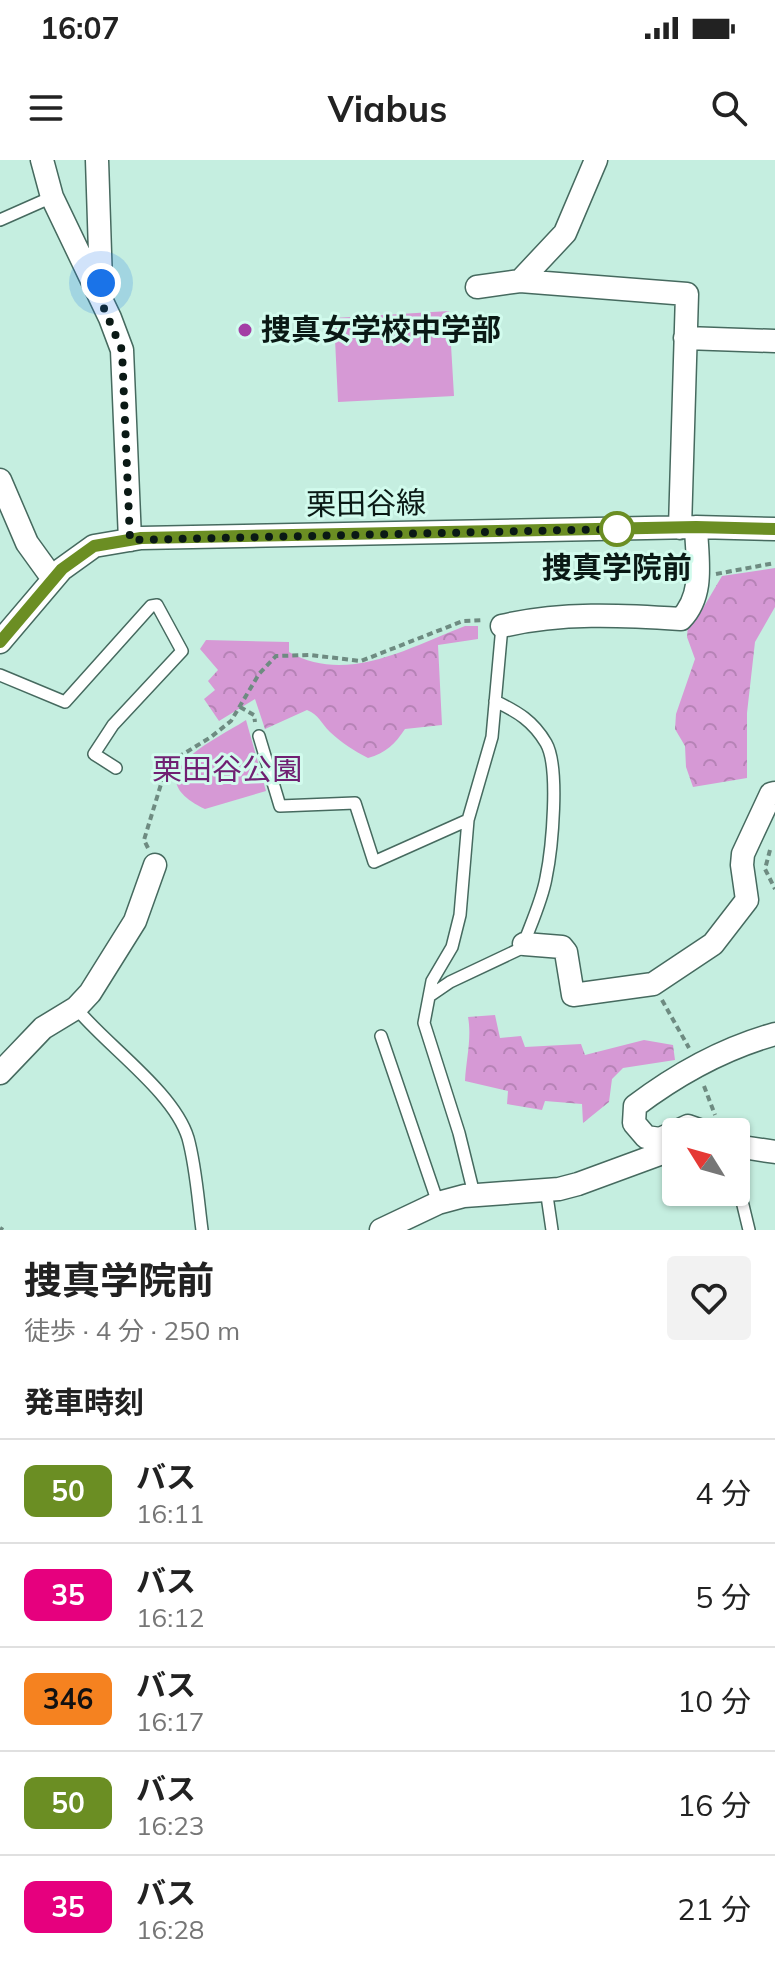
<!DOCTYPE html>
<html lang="ja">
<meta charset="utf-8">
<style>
:root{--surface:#fff;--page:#f2f2f2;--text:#222;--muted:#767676;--line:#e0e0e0}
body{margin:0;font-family:Mulish,"Noto Sans JP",sans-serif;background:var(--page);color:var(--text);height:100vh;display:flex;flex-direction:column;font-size:30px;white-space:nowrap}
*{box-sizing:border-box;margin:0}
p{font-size:26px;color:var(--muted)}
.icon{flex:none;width:44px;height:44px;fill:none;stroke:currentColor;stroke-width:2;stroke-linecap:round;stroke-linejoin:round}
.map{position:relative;height:1070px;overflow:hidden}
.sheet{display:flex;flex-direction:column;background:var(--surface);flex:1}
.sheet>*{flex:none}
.badge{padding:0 16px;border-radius:12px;font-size:28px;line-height:52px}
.needle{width:52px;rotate:307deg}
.fabs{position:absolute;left:662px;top:958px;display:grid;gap:16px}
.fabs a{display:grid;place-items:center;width:88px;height:88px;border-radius:8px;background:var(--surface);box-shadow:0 2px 6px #0004;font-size:40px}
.you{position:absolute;width:40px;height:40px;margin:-20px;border:6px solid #fff;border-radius:50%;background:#1a73e8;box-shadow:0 0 0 12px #1a73e833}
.map>.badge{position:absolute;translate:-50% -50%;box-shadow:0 0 0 4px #fff}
h2{padding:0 24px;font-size:30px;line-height:72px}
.round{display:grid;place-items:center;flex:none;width:84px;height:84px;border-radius:8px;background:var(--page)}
.overview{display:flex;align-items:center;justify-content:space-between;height:136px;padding:0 24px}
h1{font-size:38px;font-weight:700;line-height:60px}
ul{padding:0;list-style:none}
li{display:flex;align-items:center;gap:24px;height:104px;padding:0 24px;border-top:2px solid var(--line)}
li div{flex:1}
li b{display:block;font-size:30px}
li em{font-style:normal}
li .badge{min-width:88px;font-weight:700;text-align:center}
.status{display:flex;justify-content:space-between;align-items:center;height:56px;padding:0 40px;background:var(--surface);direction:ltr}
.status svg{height:22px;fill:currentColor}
header{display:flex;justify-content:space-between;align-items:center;height:104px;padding:0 24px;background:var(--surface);font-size:36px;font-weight:700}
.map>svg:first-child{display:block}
.forest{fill:url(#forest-crowns)}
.park{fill:#d699d5}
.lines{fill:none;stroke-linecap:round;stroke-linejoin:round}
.service-casing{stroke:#466a5f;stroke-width:14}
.minor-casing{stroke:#466a5f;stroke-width:25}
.path{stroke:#6e8b81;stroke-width:4;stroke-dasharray:6 4;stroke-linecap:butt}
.service{stroke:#fff;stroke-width:11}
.minor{stroke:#fff;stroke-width:22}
.line-casing{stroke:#fff;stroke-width:18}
.line{stroke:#6b8e23;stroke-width:12}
.walk{stroke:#0a1915;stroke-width:8;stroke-dasharray:0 14.4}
.poi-dot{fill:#a33fa5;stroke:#d2fbed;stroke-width:3}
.stop-dot{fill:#fff;stroke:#6b8e23;stroke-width:4}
.labels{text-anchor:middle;stroke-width:6;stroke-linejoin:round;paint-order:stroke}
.poi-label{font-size:30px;font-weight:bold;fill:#0a1915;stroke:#d2fbed;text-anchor:start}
.street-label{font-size:30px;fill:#0a1915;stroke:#d2fbed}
.stop-label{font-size:30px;font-weight:bold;fill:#0a1915;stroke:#d2fbed}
.park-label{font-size:30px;fill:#702072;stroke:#d2fbed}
</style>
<div class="status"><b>16:07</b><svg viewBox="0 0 49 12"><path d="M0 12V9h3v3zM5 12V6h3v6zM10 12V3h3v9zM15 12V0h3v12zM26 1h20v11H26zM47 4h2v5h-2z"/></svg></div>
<header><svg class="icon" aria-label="menu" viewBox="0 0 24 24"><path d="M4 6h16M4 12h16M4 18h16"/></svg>Viabus<svg class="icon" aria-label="search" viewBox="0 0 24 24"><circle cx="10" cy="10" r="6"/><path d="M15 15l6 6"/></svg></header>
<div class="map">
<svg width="775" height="1070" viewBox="0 0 775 1070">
<defs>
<pattern id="forest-crowns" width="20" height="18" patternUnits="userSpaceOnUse" patternTransform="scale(2)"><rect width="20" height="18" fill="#d699d5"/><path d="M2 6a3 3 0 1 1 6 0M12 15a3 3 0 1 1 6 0" fill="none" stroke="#b683b6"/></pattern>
</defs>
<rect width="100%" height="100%" fill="#c5eee0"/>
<path class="forest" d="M775,408V447L755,482L747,553V618L693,627L686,607L685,586L675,569L676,554L695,499L687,477L688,464L696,460L722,416Z
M465,466H478V479L438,485L442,565L405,569C395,584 386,593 368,598C354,591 342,583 330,572C321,563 319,555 307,550L265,569L255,539L219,561L204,539L215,530L208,521L218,510L200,489L206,480L289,482V492C347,525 410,487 465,466Z
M495,855L500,878L521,876L525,887L581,884L585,895L644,880L673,885L675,900L623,908L612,919L609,942L583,963L582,944L545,941L542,950L507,944L508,931L465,921C466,900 472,878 468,857Z"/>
<path class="park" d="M449,151L454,236L338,242L334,158Z
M246,560L266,631L205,649C134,615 212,582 246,560Z"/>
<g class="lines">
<g class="service-casing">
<path id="service" d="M0,60L52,37
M0,515L65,542L151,446L157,445L182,491L113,565L94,594L116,608
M259,576L280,646L355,643L374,702L468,660
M431,835L450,822L522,788C530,766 542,741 546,718C552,689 560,607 546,583C533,561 518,552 495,541
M76,848C107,886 174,932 188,978C196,1007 198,1040 202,1070
M381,876L438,1043
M738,987L742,1041L749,1070
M546,1029L552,1070
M474,1034L459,973L424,863L432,821L452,787L460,755L468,660L492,577L502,466"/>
</g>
<g class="minor-casing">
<path id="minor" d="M42,0L52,37L110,158L122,190L130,380
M520,121L565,73L596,0
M477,127L520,121L687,134L680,368
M97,129L101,123L97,0
M685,178L775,181
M0,320L27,383L53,419
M502,466C560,452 622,455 681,459C705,434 697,400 696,367
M0,482L62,409L94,386L141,378L696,367L775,369
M524,784L562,787L566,792L573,835L653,824L713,784L747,740L742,705L743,694L771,634L775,633
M0,913L43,868L76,848L90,833L135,761L155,705
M705,972L688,966L660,979L646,977L634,963L635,946C676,915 725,888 775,874
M736,986L775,992
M381,1070L438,1043L464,1036L559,1029L578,1024L676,988"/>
</g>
<path class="path" d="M716,414L775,403
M240,547L254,555L255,562
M148,688L144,680L165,611L180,596L211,577L231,561L259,514L276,496L310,495L361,501L463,461L483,460
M770,690L765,709L775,729
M662,840L689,888
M704,926L715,955
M0,1068L3,1070"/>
<use href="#service" class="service"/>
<use href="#minor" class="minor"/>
</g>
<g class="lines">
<g class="line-casing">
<path id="line" d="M0,482L62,409L94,386L141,378L696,367L775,369"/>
</g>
<use href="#line" class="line"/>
<path class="walk" d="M101,123L96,130L122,190L130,380L617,369"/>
</g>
<circle class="poi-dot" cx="245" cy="170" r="8"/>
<circle class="stop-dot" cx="617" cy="369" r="16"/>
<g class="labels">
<g class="poi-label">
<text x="261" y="180">捜真女学校中学部</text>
</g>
<g class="street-label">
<text transform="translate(366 344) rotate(-1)" y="10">栗田谷線</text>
</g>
<g class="stop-label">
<text x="617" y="418">捜真学院前</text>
</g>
<g class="park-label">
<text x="227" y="620">栗田谷公園</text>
</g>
</g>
</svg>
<div class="fabs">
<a><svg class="needle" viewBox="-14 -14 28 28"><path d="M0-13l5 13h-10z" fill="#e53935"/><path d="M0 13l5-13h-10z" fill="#767676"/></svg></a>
</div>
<div class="you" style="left:101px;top:123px"></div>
</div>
<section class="sheet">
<div class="overview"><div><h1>捜真学院前</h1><p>徒歩 · 4 分 · 250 m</p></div><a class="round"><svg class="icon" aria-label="heart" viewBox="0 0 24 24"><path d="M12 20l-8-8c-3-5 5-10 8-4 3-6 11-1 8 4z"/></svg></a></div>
<h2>発車時刻</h2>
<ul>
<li><span class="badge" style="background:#6b8e23;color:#fff">50</span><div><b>バス</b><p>16:11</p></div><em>4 分</em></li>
<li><span class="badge" style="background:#e6007e;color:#fff">35</span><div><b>バス</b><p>16:12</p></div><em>5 分</em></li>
<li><span class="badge" style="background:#f58220;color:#111">346</span><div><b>バス</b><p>16:17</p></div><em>10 分</em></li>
<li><span class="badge" style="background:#6b8e23;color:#fff">50</span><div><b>バス</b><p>16:23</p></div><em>16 分</em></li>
<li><span class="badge" style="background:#e6007e;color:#fff">35</span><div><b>バス</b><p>16:28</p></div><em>21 分</em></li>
</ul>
</section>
